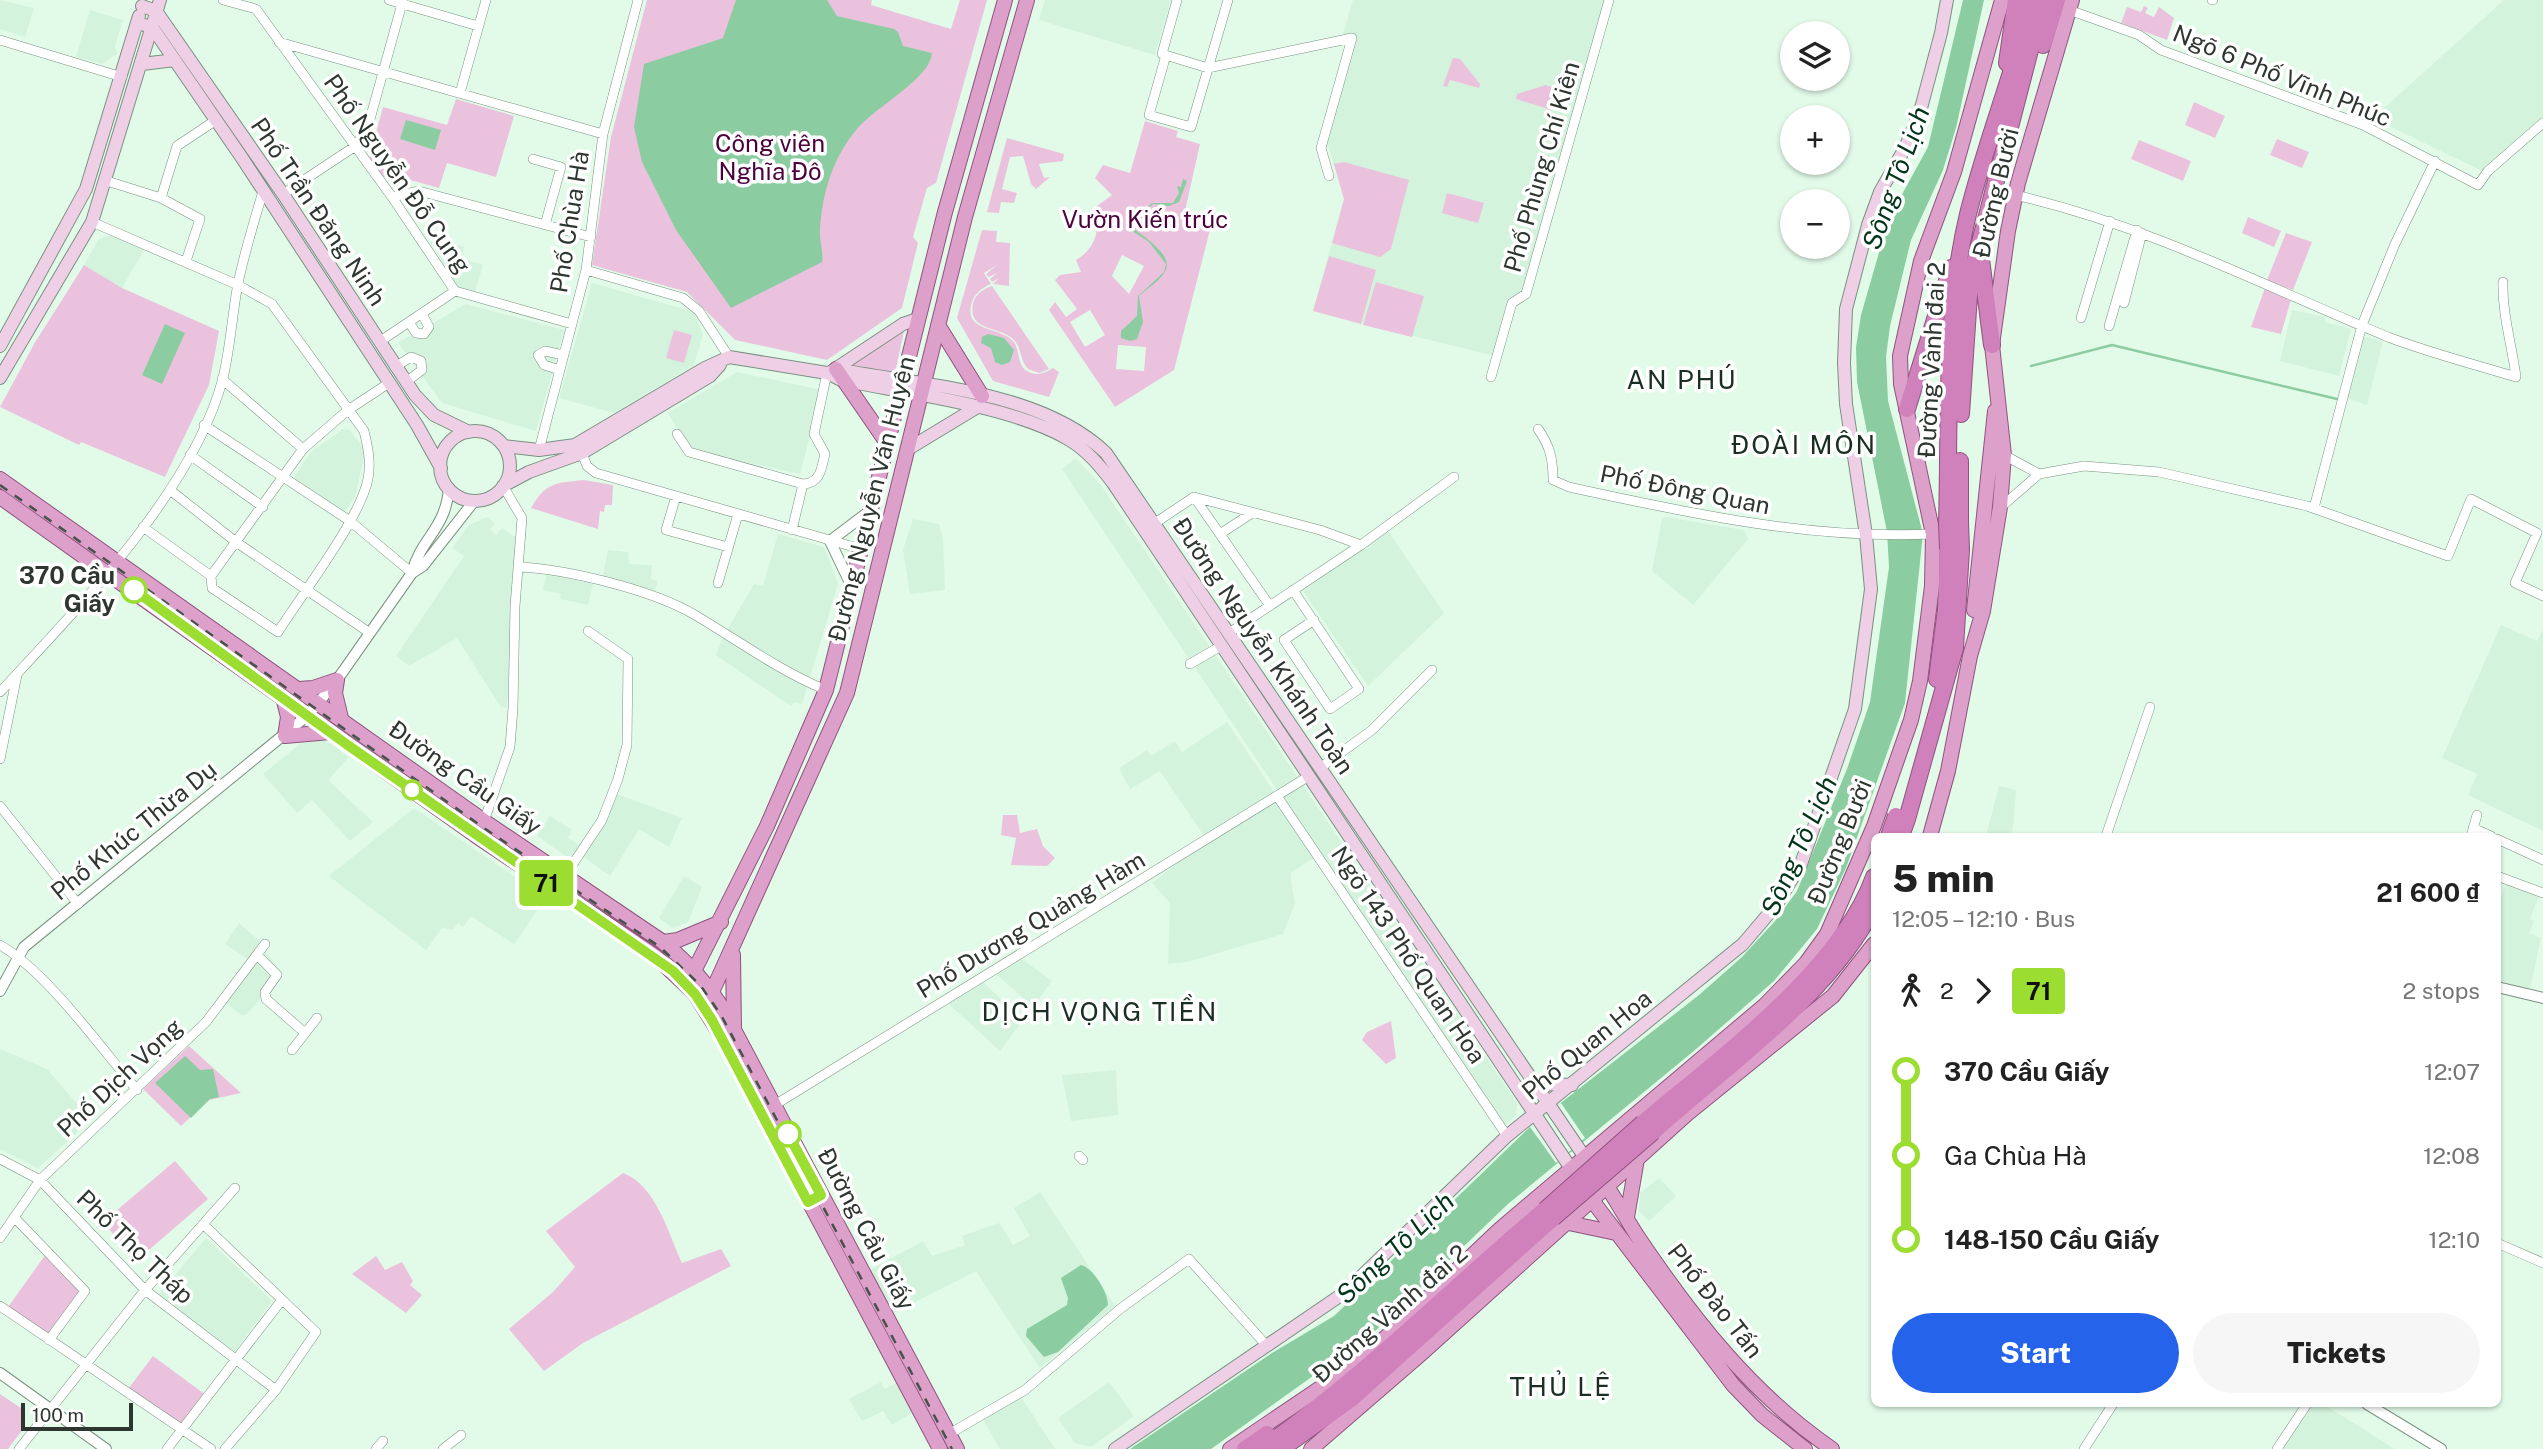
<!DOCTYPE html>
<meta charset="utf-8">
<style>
:root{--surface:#fff;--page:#f6f6f6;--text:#222;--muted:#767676;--accent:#2563eb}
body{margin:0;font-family:"Public Sans",sans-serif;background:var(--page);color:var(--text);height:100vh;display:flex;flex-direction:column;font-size:26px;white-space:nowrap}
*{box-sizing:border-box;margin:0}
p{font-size:23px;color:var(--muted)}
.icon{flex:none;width:38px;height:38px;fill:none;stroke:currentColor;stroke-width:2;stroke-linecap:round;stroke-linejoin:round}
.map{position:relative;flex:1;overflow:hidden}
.panel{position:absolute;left:1871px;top:833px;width:630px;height:574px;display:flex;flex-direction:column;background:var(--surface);border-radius:10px;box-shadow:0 2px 5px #0004}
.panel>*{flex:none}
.badge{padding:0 14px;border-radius:5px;font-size:24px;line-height:46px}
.controls{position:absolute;left:1780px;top:21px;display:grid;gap:14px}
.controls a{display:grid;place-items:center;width:70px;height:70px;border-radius:50%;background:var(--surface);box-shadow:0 2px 5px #0004;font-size:35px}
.scale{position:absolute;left:21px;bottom:18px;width:112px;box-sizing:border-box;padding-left:7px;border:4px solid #2d3730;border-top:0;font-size:19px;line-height:24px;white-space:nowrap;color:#2d3730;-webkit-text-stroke:5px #fff;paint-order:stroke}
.map>.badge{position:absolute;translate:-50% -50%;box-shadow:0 0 0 4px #fff}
.legs{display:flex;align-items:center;gap:10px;height:77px;padding:0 21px;font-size:23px}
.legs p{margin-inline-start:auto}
.headline{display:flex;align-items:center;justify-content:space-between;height:119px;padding:0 21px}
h1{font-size:38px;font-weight:800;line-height:52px}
.cta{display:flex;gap:14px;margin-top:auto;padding:14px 21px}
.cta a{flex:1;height:80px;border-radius:42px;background:var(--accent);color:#fff;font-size:28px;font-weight:800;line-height:80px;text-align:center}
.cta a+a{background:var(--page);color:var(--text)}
ul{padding:0 21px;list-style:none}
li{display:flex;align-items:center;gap:24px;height:84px;font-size:26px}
li i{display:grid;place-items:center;width:10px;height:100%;margin:0 9px;background:currentColor}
li i::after{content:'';width:18px;height:18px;margin:-9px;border:5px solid;border-radius:50%;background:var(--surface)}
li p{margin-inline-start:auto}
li:first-child i{background:linear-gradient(#0000 50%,currentColor 0)}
li:last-child i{background:linear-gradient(currentColor 50%,#0000 0)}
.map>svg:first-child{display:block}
.built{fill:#d3f3dc}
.green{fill:#ebc2dd;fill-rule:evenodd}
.water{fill:#8bcda1}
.pier{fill:#e2fbe9}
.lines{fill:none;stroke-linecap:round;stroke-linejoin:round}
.stream{stroke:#8bcda1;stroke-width:2.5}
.minor-casing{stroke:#7a9181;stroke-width:10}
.tertiary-casing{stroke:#7a9181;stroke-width:12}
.secondary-casing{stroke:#7a9181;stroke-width:14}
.primary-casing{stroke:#90527e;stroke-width:16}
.trunk-casing{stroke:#90527e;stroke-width:18}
.minor{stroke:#fff;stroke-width:9}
.tertiary{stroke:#fff;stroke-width:10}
.secondary{stroke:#eecfe5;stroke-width:12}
.primary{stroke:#dca0cb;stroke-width:14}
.trunk{stroke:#d080ba;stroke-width:16}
.rail{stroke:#465249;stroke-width:2.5;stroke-dasharray:9 9;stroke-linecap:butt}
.trunk-bridge-casing{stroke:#90527e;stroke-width:18;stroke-linecap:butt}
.trunk-bridge{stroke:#d080ba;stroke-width:16}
.line-1-casing{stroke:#fff;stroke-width:16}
.line-1{stroke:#9cdd31;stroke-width:10}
.stop-1-dot{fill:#fff;stroke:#9cdd31;stroke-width:3.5}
.labels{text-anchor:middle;stroke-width:7;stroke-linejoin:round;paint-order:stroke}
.street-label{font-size:24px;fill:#2d3730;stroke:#fff}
.park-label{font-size:24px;fill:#4c013d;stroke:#fff}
.stop-label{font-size:24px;font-weight:bold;fill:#2d3730;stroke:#fff;text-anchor:end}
.water-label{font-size:26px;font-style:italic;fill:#003519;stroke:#fff}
.neighbourhood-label{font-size:26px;letter-spacing:2px;fill:#1a2e21;stroke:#fff}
</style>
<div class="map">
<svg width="2543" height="1449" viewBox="0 0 2543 1449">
<rect width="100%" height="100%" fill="#e2fbe9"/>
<path class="built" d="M0,0L34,8L25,37L0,29Z
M1045,0H1171L1155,55L1039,20Z
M1353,0H1605L1525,289L1518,297L1494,356L1313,311L1344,199L1329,148L1324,146L1356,34H1343Z
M2504,0H2543V116L2482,171L2373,118Z
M90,10L123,20L115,46L117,54L102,64L76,57Z
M112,235L144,250L122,288L84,265L99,239Z
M435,239L464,247L461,258L483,265L475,292L458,287L430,242Z
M592,283L694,312L703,335L694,365L614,413L559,398Z
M466,304L564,330L536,431L442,403L398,343Z
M2292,310L2325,317V322L2351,329L2339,376L2280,361Z
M2366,337L2383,341L2367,405L2346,398L2362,340Z
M737,372L822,390L800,474L690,450L668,413Z
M343,429L350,430L362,446L364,457L355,497L346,510L337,512L294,483L293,478L311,452Z
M1076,458L1100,484L1517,1103L1516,1115L1503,1127L1062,469Z
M487,517L495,524L490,529L496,535L502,528L516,538L507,708L501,707L457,638L409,666L396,656L464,556L452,548L469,525Z
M1666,517L1744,530L1748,539L1693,605L1652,571L1662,519Z
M913,519L939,524L943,539L945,590L910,594L903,550Z
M1388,531L1444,613L1368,686L1303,591Z
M778,534L824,547L838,584L802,704L794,702L791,706L716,655L723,637L754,584L763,586Z
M608,550L628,552L629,564L652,565L651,579L658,581L654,593L602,580Z
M547,573L593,584L588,605L560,599L561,594L543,590Z
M2501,625L2537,641L2543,629V831L2468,795L2477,774L2442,758Z
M1227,722L1317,856L1290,873L1295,904L1283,934L1187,962L1168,964L1170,903L1152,883L1178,863L1173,855L1204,836L1160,771L1130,789L1119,768L1147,750L1151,756L1175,741L1182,752Z
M319,740L328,742L349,757L328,780L373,822L350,841L312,800L297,813L263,774L300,744Z
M1999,786L2016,790L2013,828L2010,836H1986Z
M614,793L682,818L669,847L639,829L610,876L581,855Z
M414,808L546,898L514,944L471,916L463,927L458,923L453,930L442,928L426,950L329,876Z
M550,816L572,830L568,838L582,847L573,861L537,836Z
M684,876L702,887L688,922L673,928L659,918Z
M2506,884L2539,896L2530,919L2534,921L2529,933L2541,938L2530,989L2497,981V896L2501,897Z
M239,923L261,942L248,959L225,944Z
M264,950L283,973L246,1015H241L225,1002Z
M1019,957L1052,981L1033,1007L995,973Z
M983,982L1023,1020L1000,1051L949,1004Z
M0,1049L47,1069L91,1120L38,1168L0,1149Z
M1116,1070L1118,1115L1071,1121L1062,1075Z
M1659,1178L1676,1196L1649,1221L1639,1211L1640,1193Z
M1040,1192L1115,1306L1040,1368L976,1271L894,1313L870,1270L923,1241L932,1256L965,1245L962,1236L999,1223L1013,1245L1030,1236L1014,1208Z
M206,1238L272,1301L233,1354L159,1294Z
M881,1382L884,1389L897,1383L912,1413L892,1425L883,1411L862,1421L849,1399Z
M1109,1382L1134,1416L1091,1447L1075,1443L1058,1418Z
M1021,1397L1055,1449H1000L983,1419Z
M2313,1404H2323L2395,1449H2283Z"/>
<path class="green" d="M647,0H872L871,5L951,29L960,0H987L936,183L927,188L913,237L918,243L902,308L827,360L735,340L687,292L592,265L611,137Z
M2144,6L2148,8L2145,13L2154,17L2159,7L2174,18L2167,40L2121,23L2127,7L2141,12Z
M1453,58L1460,59L1480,84L1479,88L1450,80L1447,87L1443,86Z
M1546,85L1556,89L1549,116L1544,115L1546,108L1516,99L1517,94Z
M456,99L514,116L496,177L447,163L439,188L392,175L382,178L369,159L383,107L447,125Z
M2194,102L2225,116L2215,138L2185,125Z
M1145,121L1178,131L1176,137L1200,144L1185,211L1213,218L1174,370L1115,407L1049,310L1055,302L1066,317L1077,309L1055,280L1060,275L1081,272L1076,260C1095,249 1102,229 1093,209L1112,195L1095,178L1103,165L1130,173ZM1122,255L1144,266L1129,294L1112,276ZM1090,310L1105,335L1085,347L1070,322ZM1118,345L1146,347L1144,371L1116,369Z
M1007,138L1064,154L1063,161L1039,164L1044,178L1050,177L1036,189L1031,184L1023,156L1010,157L1002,189L1017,193L1014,203L1001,202L999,213L987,212Z
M2277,139L2309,152L2302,168L2270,155Z
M2139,140L2191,161L2183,181L2131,159Z
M1344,162L1409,180L1391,249L1380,257L1332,243L1344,199L1334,164Z
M1447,193L1484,203L1478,223L1442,213Z
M2248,217L2281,231L2274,247L2242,233Z
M982,230L997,231L996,242L1010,243L1009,286L993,284L999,278L992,282L990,279L997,273L989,277L986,274L997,265L984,273L991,284C982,288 975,293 972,302C962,333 1002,326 1014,342C1020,351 1017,365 1027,371C1037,377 1045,373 1053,368L1059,372L1049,397L993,381L957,318Z
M2286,233L2312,242L2293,290L2267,280Z
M1329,256L1376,270L1361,324L1313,311Z
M84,265L122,288L219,331L209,385L165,477L81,442L79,445L0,407L34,344Z
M1376,282L1424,296L1412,337L1363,325Z
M2266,285L2292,296L2281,334L2251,327Z
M992,286L1049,369L1039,373L1028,369C1020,361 1022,349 1014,340C1001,326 967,332 973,304C975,294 983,289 992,286Z
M674,330L692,335L684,363L666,358Z
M904,331L895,373L852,366L853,364Z
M584,480L613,485L612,505H605L604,512L600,511L598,529L531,508C546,482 556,483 584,480Z
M1003,815H1017L1020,833L1037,829L1043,846L1055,858L1047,866L1011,865L1016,838L1001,835Z
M1391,1021L1396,1058L1386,1064L1362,1040L1367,1032Z
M189,1046L241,1093L209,1100L181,1126L143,1089Z
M175,1161L208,1199L136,1261L103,1222Z
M623,1173C656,1185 668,1233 682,1263L721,1249L731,1266L583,1343L544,1371L509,1329L553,1292L575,1267L546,1231Z
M48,1251L84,1288L49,1340L6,1310Z
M376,1256L385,1270L402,1262L413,1281L410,1285L422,1295L406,1313L352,1274Z
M153,1356L210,1398L182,1430L125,1393Z
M0,1394L21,1408L24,1428L8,1449H0Z"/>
<path class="water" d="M736,0H827L837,16L894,29L898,32L903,46L932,53C931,78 875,107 857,129C833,157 822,194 820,230C819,241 824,252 822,262L731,308L676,230L642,162L634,127L644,64L723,38Z
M1963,0H1984L1956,128L1943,170L1911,240L1890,326L1886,357L1888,401L1923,534L1905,703L1846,868L1817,929L1774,981L1695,1050L1508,1204L1373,1333L1211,1449H1130L1272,1353L1334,1316L1530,1127L1699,995L1742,957L1775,921L1797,891L1847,769L1870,702L1889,567L1887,532L1857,382L1856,347L1861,315L1889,218L1928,147Z
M406,120L441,130L435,150L400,139Z
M1183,179L1187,181L1179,202L1169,206L1153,204L1131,226C1141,236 1177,255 1164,273C1158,283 1147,288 1139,296L1143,322L1137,339L1130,341L1121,338V331L1137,316L1138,296L1164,272L1166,264L1149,242L1132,231L1130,224L1152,203H1173L1179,193L1177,186L1181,187Z
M165,324L185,333L162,384L142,375Z
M988,334L1004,338L1014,350L1010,362L1002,365L995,362L991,348L981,343L982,337Z
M185,1056L200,1070L213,1069L219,1097L210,1099L191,1118L155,1083Z
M1081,1265C1093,1268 1108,1292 1108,1305L1058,1352L1044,1357L1026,1336L1027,1329L1067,1305L1068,1298L1061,1278Z"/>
<path class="pier" d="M1561,1103L1585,1138L1556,1163L1530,1127Z"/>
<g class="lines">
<path class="stream" d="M2031,366L2112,345L2337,399"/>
<g class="minor-casing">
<path id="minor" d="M223,0L256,9L392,197L455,291L572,324
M389,0L478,26
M1177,0L1162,54L1208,68L1352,38L1321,148L1329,176
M2212,0H2213
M2069,10L2139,35L2161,50L2363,125L2478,185L2488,171L2543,123
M0,40L122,77
M279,42L603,134
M1166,55L1149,115L1191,127L1228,0
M460,93L486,0
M533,159L561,167L545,225
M107,181L161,198L200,219L186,261
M283,194L354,147L367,130L403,0
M2015,195C2147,225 2264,286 2388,337C2430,353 2473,364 2516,377C2512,345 2502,314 2503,282
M392,197L419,191L591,237
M161,198L177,146L216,120
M92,222L238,285L272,304L364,431C368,447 371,462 368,479C360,519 302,594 278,632L212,588L211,576L143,527
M586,270L683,298L699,311L729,357
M2124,303L2142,233
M2081,318L2110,221
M409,322L416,333L424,334L429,327L422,314
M2109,326L2137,230
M379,342L455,291
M395,367L411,357L421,361L422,370L406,382
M560,370L544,365L538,355L545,351L563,355
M1491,377L1512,303L1526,294L1609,0
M222,379L303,449
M204,425L350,521L412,573
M1538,429C1550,446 1553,459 1553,480L1569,487C1688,513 1810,540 1933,534
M677,434L689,452L803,484C821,483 821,469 825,454L814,434L827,373
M539,450L586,270L603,134L638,0
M582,453L587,466L596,473L861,549
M190,455L263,507
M2004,455L2039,474
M170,490L236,542L370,633
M676,496L666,530L728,547
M1194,497L1270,606
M2001,507L2039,474L2084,466L2159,472L2307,506L2448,556L2471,499L2537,533L2515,583L2543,596
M2314,508L2362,325L2395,244L2435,161
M1155,523L1194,497L1320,530L1361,545
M792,530L803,484
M1220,534L1252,513
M518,567C567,569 653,590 695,615C739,641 778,670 826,690
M211,576L303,449L348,410L389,383
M718,583L738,514
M1293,590L1359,689L1330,709L1284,640L1314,620
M1229,633L1361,545L1454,477
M1190,664L1221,646
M0,692C77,609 194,490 223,378C230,349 232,318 237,289C243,256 254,223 263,191
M0,759L17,675
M1320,768L1372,730L1432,670
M1277,796L1507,1136
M0,806L78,904
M484,821L510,747L513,708L515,606L522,518L503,486
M2473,828L2491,836
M2106,836L2150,707
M2471,836L2477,815
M2497,839L2543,860
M565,876L602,820L618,779L627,745L628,659L588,631
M2497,876L2543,893
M0,945C47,972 100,1047 137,1090
M257,955L277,975L265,992L266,999L305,1033
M292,1050L317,1018
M773,1106L1309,776
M1079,1156L1083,1160
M0,1159L40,1180L145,1290L276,1390
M14,1217L85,1291L49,1340
M203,1224L316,1332L276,1390L225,1449
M0,1238L40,1180L206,1022L265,944
M2497,1243L2543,1263
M0,1306L211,1449
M949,1434L1025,1390L1120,1309L1189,1259L1267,1346
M19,1449L145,1290L235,1188
M167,1449L281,1301
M376,1449L383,1441
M443,1449L461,1435
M2084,1449L2113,1404
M2277,1449L2307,1404"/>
</g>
<g class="tertiary-casing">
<path id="tertiary" d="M412,573L423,566L475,500
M852,587L830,541L871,510
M2497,987L2543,998
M0,991L24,947L308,715L337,680L412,573C420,539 446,529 449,488
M0,1373L106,1449
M2367,1404L2441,1449"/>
</g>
<g class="secondary-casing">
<path id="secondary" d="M142,6L156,11L283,194L415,395L434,415L469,432
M137,23L152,27L242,158L417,425L441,468
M142,64L175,60
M0,346L86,189L139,16
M836,369C923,386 1040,390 1106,453L1586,1159
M832,371L903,324L918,319
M0,378L92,222L160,0
M440 466a35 35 0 1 1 70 0a35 35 0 1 1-70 0Z
M504,446L539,450L575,445L705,368L729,357L827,373L841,380C906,393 1012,406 1068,439C1087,450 1100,466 1113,483L1572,1170
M908,449L979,406
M503,486L529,472L582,453L710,376L720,365
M1538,1090L1549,1084L1572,1085
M1115,1449L1344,1293L1507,1136L1743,944L1777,904L1801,864L1855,709L1871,589L1866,535L1846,404L1844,363L1846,309L1868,225L1880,192L1905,148L1920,112L1941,33L1947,0"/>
</g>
<g class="primary-casing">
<path id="primary" d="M938,325L982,396
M836,369L887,443
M0,479L484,821L663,942C687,962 708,984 724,1011L957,1449
M0,497L475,835L655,956L695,994L723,1039L940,1449
M1974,610L1995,411
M337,680L335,693L341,718
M299,689L313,688L337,680
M283,697L288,717L285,736L330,732
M1930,836L1948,771L1970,656L1983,611L2000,507L2004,455L1992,345L2008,231L2018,183L2072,0
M663,942L678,940L721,922
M733,955L734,1029
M694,971L767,826L826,690L945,212L1005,0
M712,992L847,693L965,217L1027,0
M1603,1181C1617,1200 1627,1221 1640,1240C1694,1320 1752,1394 1832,1449
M1588,1195L1733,1385L1762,1415L1805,1449
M1627,1217L1637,1159
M1564,1222L1616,1233
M1230,1449L1326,1384L1386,1337L1500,1229L1765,1005L1806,963L1827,934L1874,826L1911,720L1920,681L1932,586L1933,534L1901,384L1900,356L1921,261L1954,172L2002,0
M1311,1449L1421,1354L1687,1114L1833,996L1874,944"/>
</g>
<g class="trunk-casing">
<path id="trunk" d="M2043,45L2057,0
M2007,63L2016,0
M1981,259L1992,345
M1907,409L1951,268
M1961,414L1970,281L2043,0
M1960,461V522
M1947,522C1950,420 1944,314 1968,214C1986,142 2014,72 2032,0
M1937,679L1946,609L1948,549
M1907,819L1955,648L1961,550
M1643,1123C1718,1059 1840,971 1874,877
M1653,1132C1726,1066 1831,994 1874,906
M1245,1449L1267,1434
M1261,1449C1363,1379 1450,1289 1545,1210
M1281,1449L1351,1399L1553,1218"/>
</g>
<use href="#minor" class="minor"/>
<use href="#tertiary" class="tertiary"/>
<use href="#secondary" class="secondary"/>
<use href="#primary" class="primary"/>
<use href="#trunk" class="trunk"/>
<path class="rail" d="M0,485L484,828L660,947L700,985L721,1015L952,1449"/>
<g class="trunk-bridge-casing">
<path id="trunk-bridge" d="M1947,522L1948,549
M1960,522L1961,550
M1889,836L1896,816
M1901,836L1907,819
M1545,1210L1643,1123
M1553,1218L1653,1132"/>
</g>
<use href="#trunk-bridge" class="trunk-bridge"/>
</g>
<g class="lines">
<g class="line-1-casing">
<path id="line-1" d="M134,590L349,746L673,971L695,994L712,1020L808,1202L821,1195L788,1134"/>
</g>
<use href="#line-1" class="line-1"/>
</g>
<g class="stop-1-dot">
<circle cx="134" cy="590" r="12"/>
<circle cx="412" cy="790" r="9"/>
<circle cx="788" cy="1134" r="12"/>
</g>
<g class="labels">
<g class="street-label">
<text transform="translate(2282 76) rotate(22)" y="8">Ngõ 6 Phố Vĩnh Phúc</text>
<text transform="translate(1542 167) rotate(-74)" y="8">Phố Phùng Chí Kiên</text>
<text transform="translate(397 174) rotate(55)" y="8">Phố Nguyễn Đỗ Cung</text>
<text transform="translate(1996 193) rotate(-77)" y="8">Đường Bưởi</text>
<text transform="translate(318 212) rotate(56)" y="8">Phố Trần Đăng Ninh</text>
<text transform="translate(570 222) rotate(-81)" y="8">Phố Chùa Hà</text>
<text transform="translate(1932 360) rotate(-87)" y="8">Đường Vành đai 2</text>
<text transform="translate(1685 490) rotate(11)" y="8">Phố Đông Quan</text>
<text transform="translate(872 499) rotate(-76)" y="8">Đường Nguyễn Văn Huyên</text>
<text transform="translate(1263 646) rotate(56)" y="8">Đường Nguyễn Khánh Toàn</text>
<text transform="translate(465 778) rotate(35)" y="8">Đường Cầu Giấy</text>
<text transform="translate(134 831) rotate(-39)" y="8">Phố Khúc Thừa Dụ</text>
<text transform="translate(1840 842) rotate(-68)" y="8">Đường Bưởi</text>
<text transform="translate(1031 925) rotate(-31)" y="8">Phố Dương Quảng Hàm</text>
<text transform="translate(1408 955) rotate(56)" y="8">Ngõ 143 Phố Quan Hoa</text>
<text transform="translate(1587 1045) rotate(-39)" y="8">Phố Quan Hoa</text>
<text transform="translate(120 1078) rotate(-43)" y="8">Phố Dịch Vọng</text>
<text transform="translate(866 1229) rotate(62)" y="8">Đường Cầu Giấy</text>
<text transform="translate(135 1247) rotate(44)" y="8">Phố Thọ Tháp</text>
<text transform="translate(1715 1301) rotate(52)" y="8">Phố Đào Tấn</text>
<text transform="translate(1390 1314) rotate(-41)" y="8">Đường Vành đai 2</text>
</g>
<g class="park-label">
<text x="770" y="152">Công viên<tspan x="770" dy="28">Nghĩa Đô</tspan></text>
<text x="1145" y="228">Vườn Kiến trúc</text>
</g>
<g class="stop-label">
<text x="115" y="584">370 Cầu<tspan x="115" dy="28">Giấy</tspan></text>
</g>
<g class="water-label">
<text transform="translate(1896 178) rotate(-70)" y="9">Sông Tô Lịch</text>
<text transform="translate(1799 846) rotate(-66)" y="9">Sông Tô Lịch</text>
<text transform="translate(1395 1248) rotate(-43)" y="9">Sông Tô Lịch</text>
</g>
<g class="neighbourhood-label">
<text x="1682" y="389">AN PHÚ</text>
<text x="1804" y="454">ĐOÀI MÔN</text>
<text x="1100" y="1021">DỊCH VỌNG TIỀN</text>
<text x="1561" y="1396">THỦ LỆ</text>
</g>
</g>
</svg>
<div class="controls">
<a><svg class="icon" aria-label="layers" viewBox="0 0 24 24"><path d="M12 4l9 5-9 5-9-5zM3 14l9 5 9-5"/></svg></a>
<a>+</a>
<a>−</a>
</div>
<div class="scale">100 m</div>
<b class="badge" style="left:546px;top:883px;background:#9cdd31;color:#111">71</b>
<section class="panel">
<div class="headline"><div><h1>5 min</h1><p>12:05 – 12:10 · Bus</p></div><b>21 600 ₫</b></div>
<div class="legs"><svg class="icon" aria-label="walk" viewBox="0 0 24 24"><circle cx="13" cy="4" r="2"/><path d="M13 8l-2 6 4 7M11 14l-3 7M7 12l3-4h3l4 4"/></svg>2<svg class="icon" aria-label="forward" viewBox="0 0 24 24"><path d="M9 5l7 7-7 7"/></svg><b class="badge" style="background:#9cdd31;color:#111">71</b><p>2 stops</p></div>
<ul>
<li><i style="color:#9cdd31"></i><b>370 Cầu Giấy</b><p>12:07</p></li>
<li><i style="color:#9cdd31"></i><span>Ga Chùa Hà</span><p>12:08</p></li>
<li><i style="color:#9cdd31"></i><b>148-150 Cầu Giấy</b><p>12:10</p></li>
</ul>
<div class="cta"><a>Start</a><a>Tickets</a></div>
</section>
</div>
